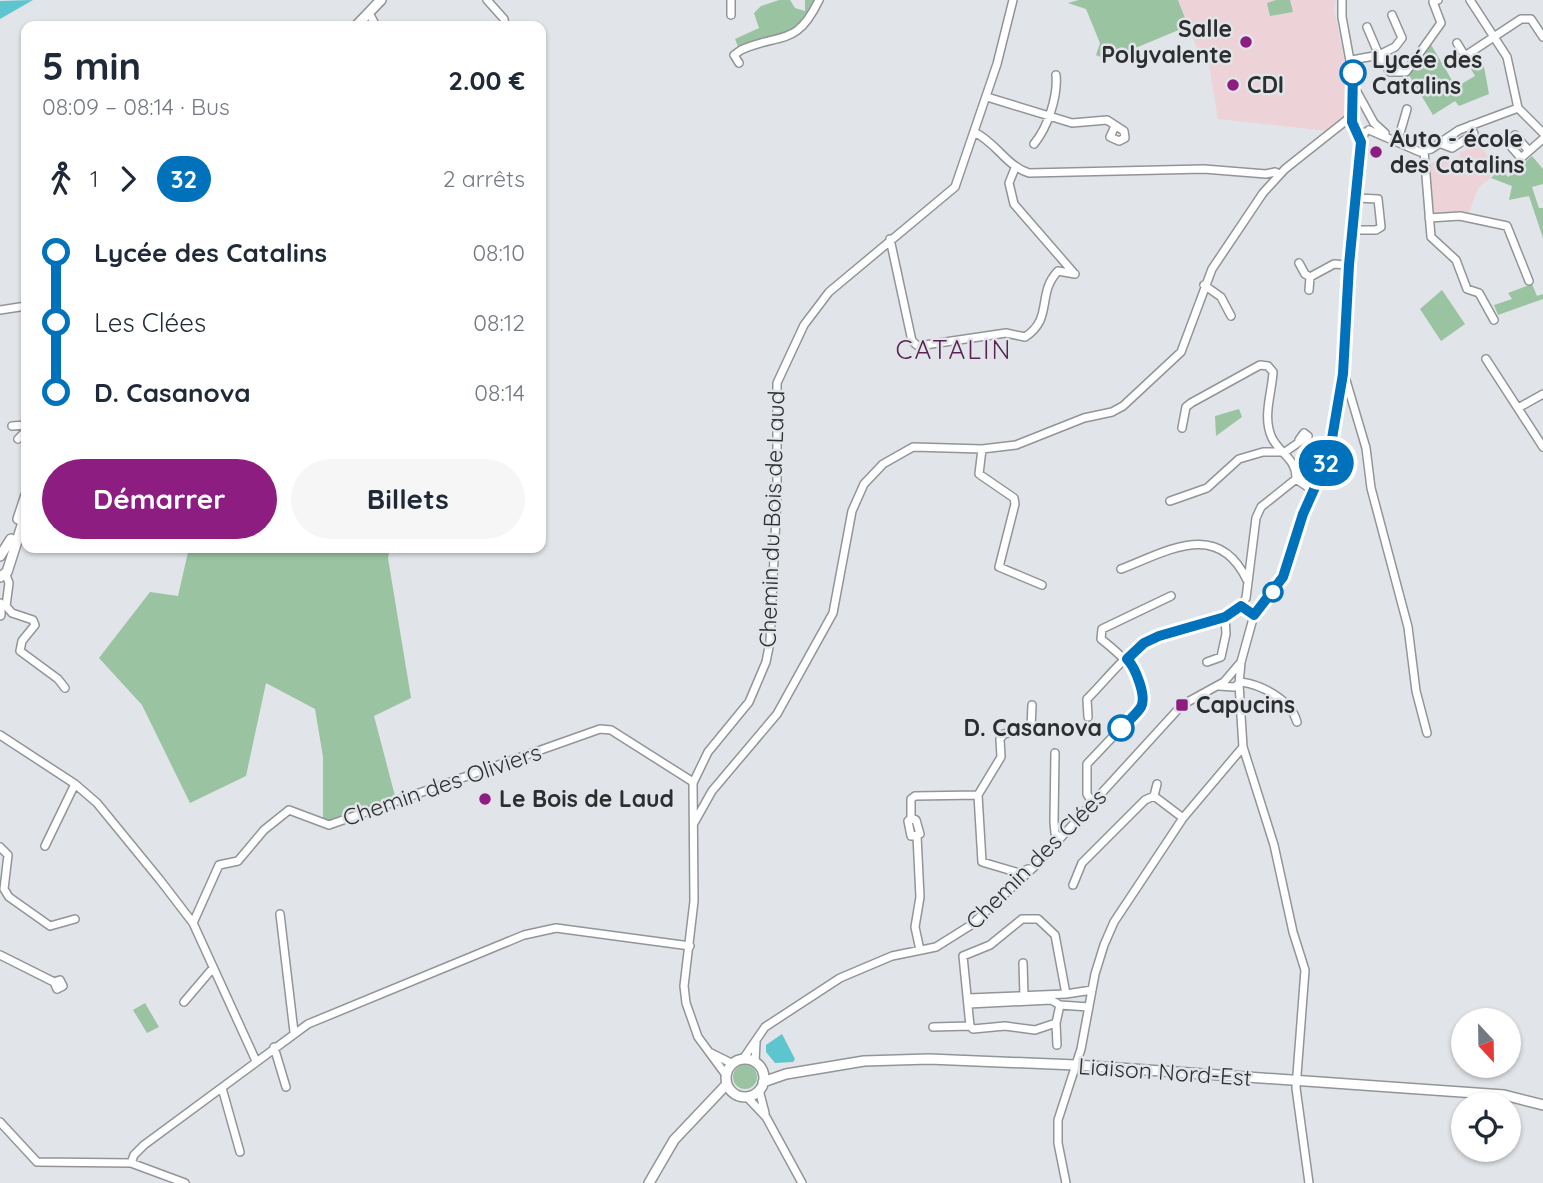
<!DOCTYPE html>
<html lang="fr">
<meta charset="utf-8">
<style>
:root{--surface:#fff;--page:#f6f6f7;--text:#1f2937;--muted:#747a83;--accent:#8d1d80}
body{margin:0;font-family:Quicksand,sans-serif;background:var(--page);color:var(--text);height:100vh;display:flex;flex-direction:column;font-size:26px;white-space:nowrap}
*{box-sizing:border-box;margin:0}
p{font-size:23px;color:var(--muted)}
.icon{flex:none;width:38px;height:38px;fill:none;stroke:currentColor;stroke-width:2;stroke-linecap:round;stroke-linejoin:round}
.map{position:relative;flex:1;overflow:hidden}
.drawer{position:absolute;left:21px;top:21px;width:525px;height:532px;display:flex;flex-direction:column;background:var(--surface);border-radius:14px;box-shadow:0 2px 5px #0004}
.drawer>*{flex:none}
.badge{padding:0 14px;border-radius:23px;font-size:24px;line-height:46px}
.needle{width:46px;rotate:158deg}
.tools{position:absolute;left:1451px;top:1008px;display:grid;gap:14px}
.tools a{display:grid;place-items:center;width:70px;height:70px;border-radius:50%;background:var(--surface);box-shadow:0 2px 5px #0004;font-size:35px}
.map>.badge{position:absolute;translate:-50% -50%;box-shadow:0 0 0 4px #fff}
.legs{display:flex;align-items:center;gap:10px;height:77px;padding:0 21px;font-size:23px}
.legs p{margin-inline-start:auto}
.overview{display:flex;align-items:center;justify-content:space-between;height:119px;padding:0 21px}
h1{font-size:38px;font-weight:700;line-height:52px}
.cta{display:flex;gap:14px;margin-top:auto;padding:14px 21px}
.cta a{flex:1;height:80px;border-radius:42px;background:var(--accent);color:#fff;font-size:28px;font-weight:700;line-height:80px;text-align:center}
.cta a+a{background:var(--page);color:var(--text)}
ul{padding:0 21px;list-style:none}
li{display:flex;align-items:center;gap:24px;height:70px;font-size:26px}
li i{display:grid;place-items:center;width:10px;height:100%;margin:0 9px;background:currentColor}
li i::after{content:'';width:18px;height:18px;margin:-9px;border:5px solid;border-radius:50%;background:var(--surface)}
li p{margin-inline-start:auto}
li:first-child i{background:linear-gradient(#0000 50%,currentColor 0)}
li:last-child i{background:linear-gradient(currentColor 50%,#0000 0)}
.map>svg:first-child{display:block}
.education{fill:#edd2d7}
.green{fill:#9ac3a1}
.water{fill:#5dc5cd}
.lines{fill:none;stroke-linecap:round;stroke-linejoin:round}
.minor-casing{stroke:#919598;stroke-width:10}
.major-casing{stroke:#919598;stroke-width:12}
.minor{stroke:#fff;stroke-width:7}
.major{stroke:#fff;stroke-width:9}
.line-1-casing{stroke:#fff;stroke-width:16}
.line-1{stroke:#0072bc;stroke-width:10}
.poi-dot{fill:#8d1d80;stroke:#e1e4e8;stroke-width:2.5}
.stop-1-dot{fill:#fff;stroke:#0072bc;stroke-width:3.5}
.labels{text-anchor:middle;stroke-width:5;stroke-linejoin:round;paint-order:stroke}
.poi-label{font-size:23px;font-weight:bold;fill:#2c2e2f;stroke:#e1e4e8;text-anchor:start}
.stop-label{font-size:23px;font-weight:bold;fill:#2c2e2f;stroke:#e1e4e8;text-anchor:start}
.street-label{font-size:23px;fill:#2c2e2f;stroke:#e1e4e8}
.quarter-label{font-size:26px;letter-spacing:2px;fill:#592451;stroke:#e1e4e8}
</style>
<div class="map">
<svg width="1543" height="1183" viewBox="0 0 1543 1183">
<rect width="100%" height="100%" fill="#e1e4e8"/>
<path class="education" d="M1178,0H1336L1334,9L1353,103L1349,115L1329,131L1218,119L1209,65L1201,58Z
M1480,144L1497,172L1478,188L1468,215L1433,214L1427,168L1430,163L1460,157V153Z"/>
<path class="green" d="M779,0H790L795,8L805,11V0H816L798,29L739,49L735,39L759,28L754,13L761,6Z
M1079,0H1178L1188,26L1107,60L1096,55L1100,43L1086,9L1068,3Z
M1276,0H1290L1293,12L1270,16L1267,3Z
M1430,43L1456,87L1475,76L1471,69L1477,65L1475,61L1478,58L1484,67L1489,94L1459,106L1455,101L1433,115L1409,75Z
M1532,156L1543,169V184L1532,187L1539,208H1543V238L1529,196L1509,200L1512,186L1491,178L1501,169L1508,177Z
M1532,284L1537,296L1543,294V299L1498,315L1494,305L1512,299L1508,293Z
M1442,290L1465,324L1441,341L1420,309Z
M1239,409L1242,417L1216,436L1215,416Z
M189,548H390L388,558L411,698L374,716L395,796L323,824V757L315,709L266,683L246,776L190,803L142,705L99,658L150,592L178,596Z
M145,1003L159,1027L147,1033L133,1010Z
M733 1077a12 12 0 1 1 24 0a12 12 0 1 1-24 0Z"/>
<path class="water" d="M33,0L0,19V1Z
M782,1034L795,1059L793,1062L775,1063L766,1052V1045Z"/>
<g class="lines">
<g class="minor-casing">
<path id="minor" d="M487,0L504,19L505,26
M731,0V15
M1342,0V17L1355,88L1352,122L1361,141
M1470,0L1507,57L1518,108
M369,13L376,26
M1367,27L1379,55L1395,47L1402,38L1392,15
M1457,43L1465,56L1521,19H1531L1543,37
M1352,60L1379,55L1390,72H1406L1441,23L1433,2L1438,0
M739,63L734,55L741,50C781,32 796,48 819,0
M1357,92L1374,123L1385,133
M987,97L1072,123L1107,120L1124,131L1125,138L1119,141L1110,137L1115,126
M1518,108L1543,133
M1369,130L1420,152L1431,149L1459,130L1518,108
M974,132C996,142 1006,166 1029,173L1204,169L1266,174L1275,172L1279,174
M1398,140L1407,109
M1439,143L1452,148L1474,134L1471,125
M1034,144C1048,127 1058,96 1056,75
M1424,151L1431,237L1456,260L1467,289L1479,293L1494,320
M1529,151L1515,135L1507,142L1521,158L1543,139
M1015,168L1009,183L1014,204L1073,272
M1429,218L1460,216L1507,226L1529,281
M1352,230H1376L1381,227L1378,199L1356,198
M890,239L912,341L918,346L1006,333L1025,337C1054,318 1036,294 1058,271L1075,274
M1299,263L1305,274L1310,277
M1204,285L1221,297L1231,316
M1309,290L1310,277L1334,264L1349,265
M0,310L26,306
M1486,359L1543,447
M1345,377L1366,448L1371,488L1408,627L1416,691L1427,733
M1518,408L1543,394
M12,426L26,425
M1182,428L1186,407L1191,403L1260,365L1268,366L1273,372C1272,393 1262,417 1272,438C1280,454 1297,459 1296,479
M18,439L26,431
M982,449L979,474L1014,498L1015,504L999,567L1042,585
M1296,479L1312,490
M1170,501L1207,488L1239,459L1263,452H1285L1308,436L1304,433L1299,440
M1121,569C1168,551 1218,519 1247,580
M6,575L9,583L6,606L12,613L33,620L35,625L22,641L20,651L58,679L65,688
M1207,662L1221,657L1226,634L1225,617
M1240,682C1261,684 1291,700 1297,722
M1239,684L1243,747L1274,845L1293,932L1305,970L1296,1088L1309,1183
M1219,686L1234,687L1239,684L1241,662L1254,615L1283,577L1303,514L1329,456L1343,374L1349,265L1361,142L1365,132
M1088,717L1087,699C1105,681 1124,656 1145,643C1176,624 1227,631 1246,598L1256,518L1261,507L1296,479
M0,735L75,784L97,803L160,880L193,923L256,1061
M1055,753L1054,822L1055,833L1060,838
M1154,796L1157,784
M1093,804L1087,794V764L1141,707C1149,677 1121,655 1101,639L1102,629L1171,596
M911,818L916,820L920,834L911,836L908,821L911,818V799L915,796L978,795
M694,823L712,791L777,714L833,613L852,511L864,484L883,464L913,447L982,449L1016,445L1084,418L1112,412L1123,406L1181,352L1212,269L1263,193L1285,169L1353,115
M917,836L920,897L915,927L920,950
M45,846L75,784
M0,847L8,855L4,889L9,897L50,926L75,919
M1028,869L1019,873L982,862L978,795L1001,757L1000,739L1004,734L1031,728L1032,705
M1073,885L1082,863L1145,800L1154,796L1183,818
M280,914L294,1032
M193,923L219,865L238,861L264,830L289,810L329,825L600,729L611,730L693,782
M0,955L54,982L60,980L63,986L57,989L54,982
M1023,963L1024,996
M1066,994L1055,935L1038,919H1022L990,945L963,956L970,1026L973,1029L1005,1026L1035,1030L1056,1023L1060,1005L1089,1007
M969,998L1066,994L1092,990
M184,1002L213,968
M969,1004L1051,1000L1060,1005
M1056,1023L1057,1045
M933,1027L970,1026
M274,1047L286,1087
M711,1053L733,1064
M743,1059L765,1027L840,978L892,956L936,947L971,925L1035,866L1182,705L1224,682L1241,662
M755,1062L756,1042
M726,1075L698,1037L686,1003L684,986L694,901L693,783L708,752L749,702L766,662L770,642L777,495V383L804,325L829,292L955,187L997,64L1013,0
M222,1088L240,1152
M759,1090L765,1113
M747,1097L766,1117L802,1183
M0,1122L37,1162L131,1163L185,1183
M131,1163L134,1155L144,1145L308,1024L524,935L556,928L690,946
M1066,1183L1058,1143V1120L1081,1049L1095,974L1104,945L1114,922L1183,818L1243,747"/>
</g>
<g class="major-casing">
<path id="major" d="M356,26L381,0
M18,519L26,495
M0,556L11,539
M0,577L7,572L26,513
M0,604V615
M726 1078a19 19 0 1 1 38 0a19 19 0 1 1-38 0Z
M763,1082L786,1074L864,1061L929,1059L1076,1065L1504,1095L1543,1105
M649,1183L674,1140L727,1084"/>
</g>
<use href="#minor" class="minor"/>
<use href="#major" class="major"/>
</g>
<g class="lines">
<g class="line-1-casing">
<path id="line-1" d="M1121,728C1127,722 1136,715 1141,707C1147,696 1135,667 1127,659L1144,643L1159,636L1225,617L1241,606L1254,615L1283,577L1303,514L1329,456L1343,374L1349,265L1361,142L1352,122L1353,73"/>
</g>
<use href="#line-1" class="line-1"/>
</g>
<g class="poi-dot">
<circle cx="1246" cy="42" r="7"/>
<circle cx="1233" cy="85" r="7"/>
<circle cx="1376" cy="152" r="7"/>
<rect x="1175" y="698" width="14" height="14" rx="3.5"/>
<circle cx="485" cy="799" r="7"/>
</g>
<g class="stop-1-dot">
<circle cx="1353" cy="73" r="12"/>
<circle cx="1273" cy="592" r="9"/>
<circle cx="1121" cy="728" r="12"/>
</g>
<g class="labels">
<g class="poi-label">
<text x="1232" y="37" text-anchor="end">Salle<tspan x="1232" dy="26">Polyvalente</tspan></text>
<text x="1247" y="93">CDI</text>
<text x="1390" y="147">Auto - école<tspan x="1390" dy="26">des Catalins</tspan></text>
<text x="1196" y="713">Capucins</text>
<text x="499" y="807">Le Bois de Laud</text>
</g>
<g class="stop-label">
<text x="1372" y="68">Lycée des<tspan x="1372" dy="26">Catalins</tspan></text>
<text x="1102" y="736" text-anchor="end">D. Casanova</text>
</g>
<g class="street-label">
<text transform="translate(772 519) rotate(-88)" y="8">Chemin du Bois de Laud</text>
<text transform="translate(442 785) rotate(-19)" y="8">Chemin des Oliviers</text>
<text transform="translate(1036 859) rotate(-45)" y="8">Chemin des Clées</text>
<text transform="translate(1165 1072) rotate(4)" y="8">Liaison Nord-Est</text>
</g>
<g class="quarter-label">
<text x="954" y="359">CATALIN</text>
</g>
</g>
</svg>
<div class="tools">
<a><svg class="needle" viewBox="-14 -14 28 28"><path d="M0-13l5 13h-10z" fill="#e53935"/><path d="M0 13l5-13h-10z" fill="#747a83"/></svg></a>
<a><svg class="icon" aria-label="locate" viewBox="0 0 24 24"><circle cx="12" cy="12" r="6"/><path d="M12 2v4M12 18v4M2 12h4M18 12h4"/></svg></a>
</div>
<b class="badge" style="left:1326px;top:463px;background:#0072bc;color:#fff">32</b>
<section class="drawer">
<div class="overview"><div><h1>5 min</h1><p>08:09 – 08:14 · Bus</p></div><b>2.00 €</b></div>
<div class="legs"><svg class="icon" aria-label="walk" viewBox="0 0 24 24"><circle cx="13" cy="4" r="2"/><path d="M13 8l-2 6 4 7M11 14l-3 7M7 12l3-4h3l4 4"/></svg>1<svg class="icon" aria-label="forward" viewBox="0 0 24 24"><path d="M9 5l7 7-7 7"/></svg><b class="badge" style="background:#0072bc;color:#fff">32</b><p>2 arrêts</p></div>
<ul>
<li><i style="color:#0072bc"></i><b>Lycée des Catalins</b><p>08:10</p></li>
<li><i style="color:#0072bc"></i><span>Les Clées</span><p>08:12</p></li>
<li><i style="color:#0072bc"></i><b>D. Casanova</b><p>08:14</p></li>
</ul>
<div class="cta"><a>Démarrer</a><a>Billets</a></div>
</section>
</div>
